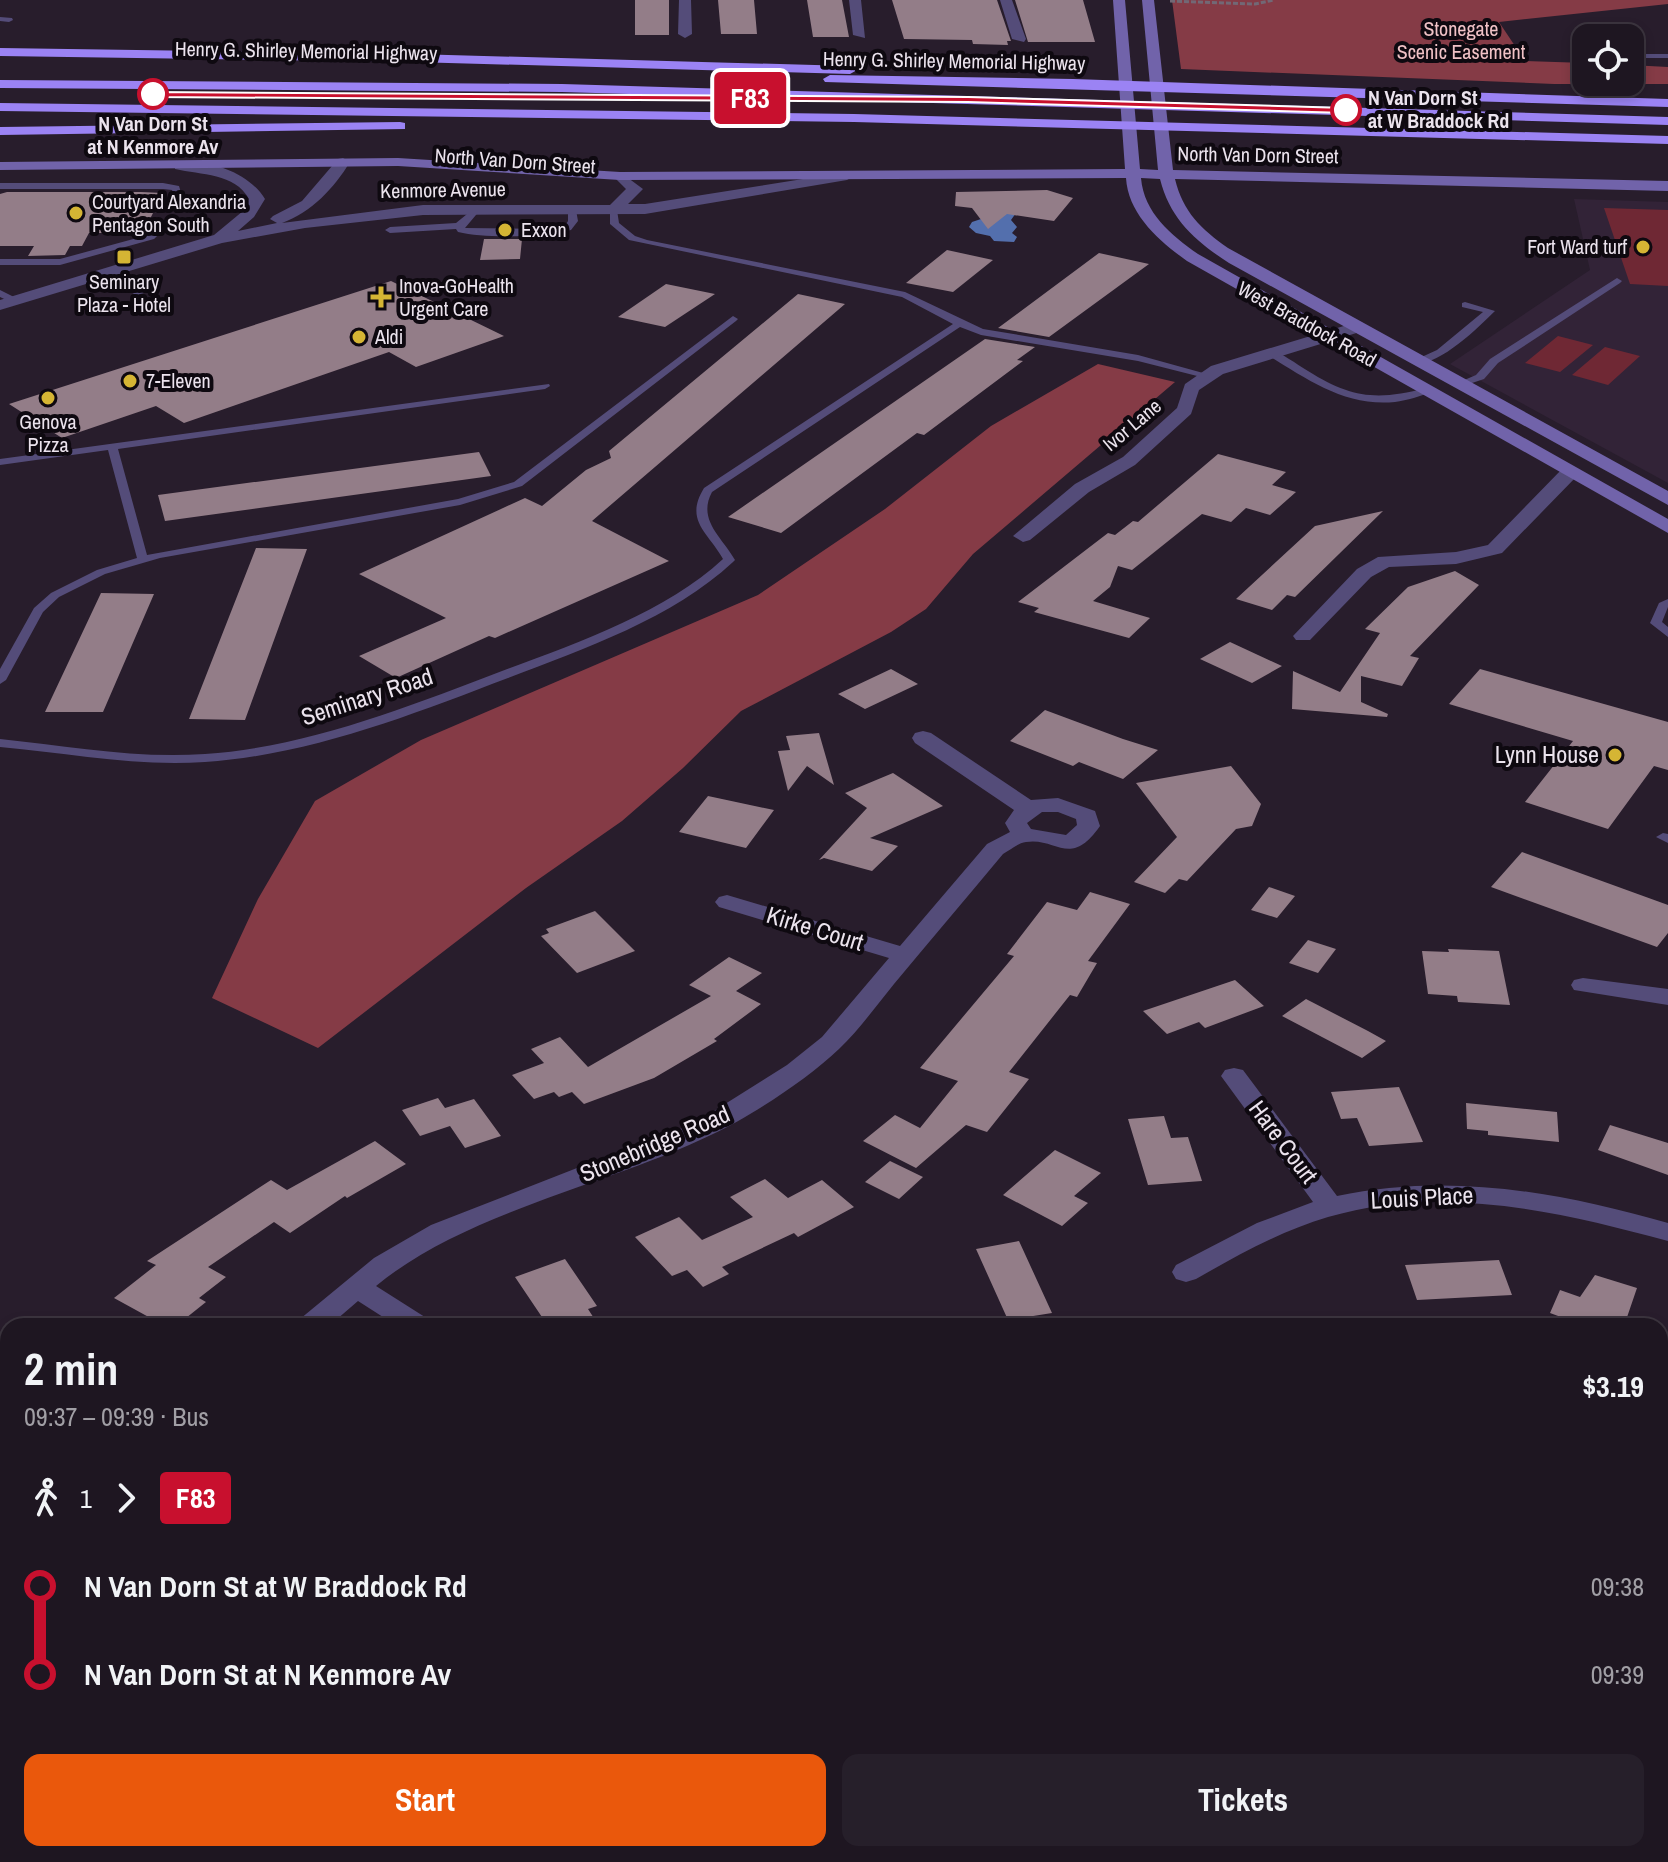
<!DOCTYPE html>
<meta charset="utf-8">
<style>
:root{--surface:#1e1621;--page:#261f2a;--text:#f1f3f6;--muted:#a19fa5;--line:#3c353f;--accent:#ea580c}
body{margin:0;font-family:"Archivo Narrow",sans-serif;background:var(--page);color:var(--text);height:100vh;display:flex;flex-direction:column;font-size:30px;white-space:nowrap}
*{box-sizing:border-box;margin:0}
p{font-size:26px;color:var(--muted)}
.icon{flex:none;width:44px;height:44px;fill:none;stroke:currentColor;stroke-width:2;stroke-linecap:round;stroke-linejoin:round}
.map{position:relative;flex:1;overflow:hidden}
.sheet{position:absolute;left:0px;top:1318px;width:1668px;height:544px;display:flex;flex-direction:column;background:var(--surface);border-radius:24px 24px 0 0;box-shadow:0 4px 12px #0003,0 0 0 2px var(--line)}
.sheet>*{flex:none}
.badge{padding:0 16px;border-radius:6px;font-size:28px;line-height:52px}
.fabs{position:absolute;left:1572px;top:24px;display:grid;gap:16px}
.fabs a{display:grid;place-items:center;width:72px;height:72px;border-radius:16px;background:var(--surface);box-shadow:0 4px 12px #0003,0 0 0 2px var(--line);font-size:40px}
.map>.badge{position:absolute;translate:-50% -50%;box-shadow:0 0 0 4px #fff}
.legs{display:flex;align-items:center;gap:12px;height:88px;padding:0 24px;font-size:26px}
.legs p{margin-inline-start:auto}
.summary{display:flex;align-items:center;justify-content:space-between;height:136px;padding:0 24px}
h1{font-size:44px;font-weight:800;line-height:60px}
.cta{display:flex;gap:16px;margin-top:auto;padding:16px 24px}
.cta a{flex:1;height:92px;border-radius:16px;background:var(--accent);color:#fff;font-size:32px;font-weight:800;line-height:92px;text-align:center}
.cta a+a{background:var(--page);color:var(--text)}
ul{padding:0 24px;list-style:none}
li{display:flex;align-items:center;gap:28px;height:88px;font-size:30px}
li i{display:grid;place-items:center;width:12px;height:100%;margin:0 10px;background:currentColor}
li i::after{content:'';width:20px;height:20px;margin:-10px;border:6px solid;border-radius:50%;background:var(--surface)}
li p{margin-inline-start:auto}
li:first-child i{background:linear-gradient(#0000 50%,currentColor 0)}
li:last-child i{background:linear-gradient(currentColor 50%,#0000 0)}
.map>svg:first-child{display:block}
.built{fill:#322337}
.green{fill:#6f2834}
.forest{fill:#853b46}
.water{fill:#536fad}
.building{fill:#937d88}
.lines{fill:none;stroke-linecap:round;stroke-linejoin:round}
.path{stroke:#726875;stroke-width:3;stroke-dasharray:5 2;stroke-linecap:butt}
.service{fill:#544c79;fill-rule:evenodd}
.minor{fill:#544c79;fill-rule:evenodd}
.tertiary{fill:#544c79;fill-rule:evenodd}
.secondary{fill:#7163aa;fill-rule:evenodd}
.motorway{fill:#9b83f4;fill-rule:evenodd}
.line-1{fill:#c8102e;stroke:#fff;stroke-width:2}
.stop-1-dot{fill:#fff;stroke:#c8102e;stroke-width:4}
.poi-dot{fill:#d5b534;stroke:#0e0910;stroke-width:3}
.labels{text-anchor:middle;stroke-width:8;stroke-linejoin:round;paint-order:stroke}
.far-park-label{font-size:20px;fill:#f0c2c6;stroke:#0e0910}
.far-street-label{font-size:20px;fill:#ebe3ed;stroke:#0e0910}
.far-stop-label{font-size:20px;font-weight:bold;fill:#ebe3ed;stroke:#0e0910;text-anchor:start}
.far-poi-label{font-size:20px;fill:#ebe3ed;stroke:#0e0910;text-anchor:start}
.street-label{font-size:24px;fill:#ebe3ed;stroke:#0e0910}
.poi-label{font-size:24px;fill:#ebe3ed;stroke:#0e0910;text-anchor:end}
</style>
<div class="map">
<svg width="1668" height="1862" viewBox="0 0 1668 1862">
<rect width="100%" height="100%" fill="#281d2c"/>
<path class="built" d="M1574,199L1668,202V483L1450,364L1590,270Z"/>
<path class="green" d="M1604,208L1668,210V286L1630,284Z
M1558,336L1593,345L1560,372L1525,363Z
M1605,347L1640,356L1608,385L1572,375Z"/>
<path class="forest" d="M1172,0H1668V4L1499,22L1525,61L1586,63V82H1630V65L1668,67V84H1554L1181,69Z
M1098,364L1175,382L973,554L926,609L891,632L741,711L683,768L622,821L526,888L318,1048L212,998L258,899L315,801L421,740L758,595L885,509L991,426Z
M1668,1699V1862H1609L1612,1854H1660V1721Z"/>
<path class="water" d="M1016,213L1011,220L1017,227L1012,233L1017,237L1014,242L994,241L990,236L976,233L969,227L972,222L984,218L982,214Z"/>
<path class="building" d="M635,0H669V35H635Z
M718,0H754L757,34H721Z
M807,0H842L849,37H813Z
M892,0H997L1011,41H1007L1008,45L973,44L972,40L904,39Z
M1015,0H1083L1095,42H1028Z
M1047,190L1073,198L1054,221L1007,214L988,229L972,208L955,206L956,192Z
M7,192H141L163,193L143,233H89L82,246H70L65,255L28,256L34,246H0V194Z
M484,239H522L520,259L480,260Z
M947,250L993,260L953,292L906,283Z
M1099,253L1149,264L1049,337L998,328Z
M391,281L504,336L416,367L389,352L184,423L156,406L62,438L9,404Z
M666,284L715,294L665,327L618,317Z
M798,294L845,304L592,521L669,561L495,638L489,636L396,678L359,656L446,618L359,574L525,498L542,506L586,470L611,458L609,451Z
M985,339L1035,347L1017,360L1023,361L924,435L917,433L781,533L728,517Z
M479,452L491,476L165,521L158,495Z
M1218,454L1286,472L1272,485L1296,492L1270,515L1246,508L1231,522L1202,514L1132,570L1118,566L1110,587L1093,601L1150,618L1129,638L1034,612L1039,608L1018,602L1108,533L1115,535L1133,521L1138,522Z
M1383,511L1295,597L1287,595L1272,610L1236,599L1315,526Z
M256,548L307,549L245,720L189,719Z
M1455,571L1479,585L1410,656L1419,658L1402,686L1361,676V702L1388,714L1387,717L1292,709L1293,671L1340,692L1380,633L1365,629L1408,587Z
M101,593L154,594L103,712H45Z
M1230,642L1282,666L1252,683L1200,659Z
M891,669L918,684L865,709L838,694Z
M1480,669L1668,722V770L1654,766L1608,829L1525,802L1573,741L1449,704Z
M1045,710L1123,739L1158,750L1123,779L1079,762L1073,766L1010,741Z
M819,733L834,785L807,766L788,791L778,751L790,750L786,736Z
M1231,766L1261,804L1252,826L1236,829L1187,881L1179,879L1165,893L1134,882L1177,837L1136,783Z
M893,773L943,806L870,838L898,846L872,871L824,858L819,860L867,808L845,793Z
M708,796L774,810L746,848L679,832Z
M1522,852L1668,905V933L1657,947L1491,887Z
M1269,887L1295,896L1277,918L1251,910Z
M1090,892L1130,904L1088,961L1097,963L1077,997L1070,995L1009,1072L1029,1079L987,1132L966,1125L916,1168L863,1141L895,1115L920,1128L958,1081L920,1068L1014,956L1007,954L1047,902L1077,910Z
M595,911L635,951L577,973L541,936L549,933L546,929Z
M1308,940L1336,949L1318,973L1289,963Z
M1448,949L1499,951L1510,1005L1458,1002L1457,996L1428,994L1422,951L1449,952Z
M729,957L762,973L736,991L761,1004L714,1039L717,1041L654,1078L584,1104L572,1092L559,1097L554,1092L534,1099L512,1075L544,1063L531,1049L560,1037L588,1067L711,996L689,985Z
M1235,980L1264,1006L1205,1028L1199,1022L1167,1034L1143,1011Z
M1306,999L1368,1031L1386,1041L1362,1058L1282,1016Z
M1399,1087L1423,1142L1369,1146L1357,1118L1341,1119L1331,1092Z
M438,1098L445,1108L474,1099L501,1136L465,1148L450,1126L420,1136L402,1110Z
M1466,1103L1557,1112L1559,1142L1488,1135V1131L1467,1129Z
M1164,1116L1171,1138L1188,1137L1202,1181L1148,1185L1128,1119Z
M1610,1125L1668,1143V1175L1598,1150Z
M375,1141L406,1164L347,1198L345,1196L290,1233L274,1222L208,1267L226,1277L199,1298L206,1302L176,1326H165L114,1298L156,1265L147,1261L271,1180L287,1190Z
M1055,1150L1101,1173L1074,1196L1088,1203L1062,1226L1003,1195Z
M890,1161L923,1177L899,1199L865,1182Z
M765,1179L788,1198L822,1180L854,1207L798,1237L794,1233L722,1267L729,1274L703,1287L687,1270L672,1276L635,1237L679,1217L702,1240L753,1217L730,1197Z
M1019,1241L1052,1313L1008,1320L976,1249Z
M565,1259L597,1306L588,1309L599,1326H548L515,1277Z
M1499,1260L1512,1295L1417,1300L1405,1265Z
M1595,1275L1637,1288L1624,1326H1566L1569,1320L1550,1313L1560,1290L1580,1297Z"/>
<g class="lines">
<path class="path" d="M1170,1L1255,4L1274,0"/>
<path class="service" d="M0,17L12,18L13,20L9,22L0,21Z
M1630,54H1668V58H1630Z
M0,183H163L179,186L182,196L175,198L172,190L163,189H0Z
M477,206L481,209L465,228L552,229L565,226L568,221V210L572,207L576,210L578,221L571,230C542,237 487,239 458,232L456,229L390,233L385,230L390,227L456,223Z
M610,208L617,210L619,223L635,236L647,240L905,292L983,329L1138,355L1214,376L1209,379L1138,361L981,335L960,327L712,492C697,520 722,537 735,560L733,562C673,618 584,649 508,678C411,715 310,755 205,762C136,767 69,753 0,747V739C69,746 136,759 205,754C308,747 407,707 502,671C575,644 666,612 723,559C708,532 684,521 704,488L953,324L902,297L629,240L610,224Z
M158,227L163,230L154,239L60,265H0V259H60L148,235Z
M104,271L142,291L144,293L136,295L101,276L99,274Z
M1617,278L1622,281L1620,283L1498,363L1484,379L1460,387L1455,384L1476,375L1490,359Z
M0,290L18,299L20,301L15,304L0,297Z
M1465,302L1495,311C1478,328 1440,365 1415,364V360L1437,350L1483,312L1462,307V303Z
M733,316L738,319L736,321L522,486L460,505L160,558L105,574L59,597L43,612L6,680L0,684V669L34,608L51,593L97,570L137,558L108,450L0,465V459L549,384L550,386L545,389L118,449L147,555L458,499L514,482Z
M1270,349C1283,354 1295,363 1308,371C1351,398 1377,401 1426,388L1431,391C1421,397 1407,400 1395,402C1345,407 1307,379 1266,354V350Z
M1668,599V607L1662,622L1668,627V637L1650,623L1659,603Z
M1663,833L1668,834V843L1656,837Z"/>
<path class="minor" d="M679,0H691L692,34L685,38L678,34Z
M849,0H861L865,38L853,35Z
M1000,0H1012L1026,39L1024,42L1012,39Z
M1357,322L1363,323L1365,327L1363,331L1223,374L1199,390L1191,414L1135,465L1089,492L1030,540L1023,542L1013,536L1075,484L1123,457L1177,408L1185,384L1211,366Z
M1570,466L1579,472L1577,476L1502,553L1456,564L1389,567L1371,577L1310,640H1296L1293,636L1357,569L1378,557L1456,552L1488,545L1563,468Z
M923,731L931,733L1031,800L1058,798L1095,811L1100,826C1070,869 1057,837 1026,842C1018,843 1010,850 1003,854C967,897 930,941 894,984C876,1006 859,1030 839,1049C808,1079 751,1116 713,1134C607,1186 467,1211 376,1286L428,1319L432,1326H397L358,1301L329,1326H296L300,1319L374,1258L431,1225L577,1168L635,1149L698,1121L787,1065L822,1037L889,958L719,907L715,902L719,897L727,895L900,946L987,844L1010,832L1005,823L1014,810L915,743L912,738L915,733ZM1042,812H1058L1076,819L1077,825L1066,835L1031,829L1027,823Z
M1583,978L1668,989V1005L1574,990L1571,985L1574,980Z
M1234,1068L1243,1070L1337,1196C1450,1172 1558,1192 1668,1223V1241C1558,1211 1440,1184 1328,1217C1281,1231 1238,1255 1196,1279L1186,1282L1176,1279L1172,1272L1176,1265L1257,1223L1313,1202L1221,1076L1225,1070Z
M928,1854H975L979,1862H932Z"/>
<path class="tertiary" d="M343,158L350,162C334,188 312,212 282,223L423,205H610L626,189L613,176L620,172L643,189L628,204H645L847,172L854,176L847,180L645,214L423,215L305,228L222,243L0,310V300L214,235L243,211L249,199C235,173 201,175 175,169V163C205,157 249,172 265,199L254,217L238,231L277,223L270,219L273,216L302,201L338,159Z
M1668,1505V1547L1660,1550V1508Z
M1525,1854H1561L1558,1862H1522Z"/>
<path class="secondary" d="M1113,0H1125L1140,169L1158,170L1142,0H1154L1173,170L1668,181V191L1175,179C1183,212 1201,229 1228,248L1668,491V505L1229,263C1195,241 1170,219 1160,179L1141,178C1144,213 1171,235 1198,254L1668,519V533L1187,261C1159,241 1128,214 1126,178L620,180L398,166L0,170V162L398,158L620,172L1125,169Z"/>
<path class="motorway" d="M0,48L413,54L850,66L857,70L850,74L413,62L0,56Z
M830,75L1073,79L1668,99V107L825,82L823,79Z
M0,80L562,84L1668,117V125L562,92L0,88Z
M0,103L854,114L1668,136V144L854,122L0,111Z
M400,122L405,123V129L0,135V127Z"/>
</g>
<path class="line-1" d="M150,92L968,97L1346,108L1351,110L1346,113L968,102L153,97Z"/>
<g class="stop-1-dot">
<circle cx="153" cy="94" r="14"/>
<circle cx="1346" cy="110" r="14"/>
</g>
<g class="poi-dot">
<circle cx="76" cy="213" r="8"/>
<circle cx="505" cy="230" r="8"/>
<circle cx="1643" cy="247" r="8"/>
<rect x="116" y="249" width="16" height="16" rx="4"/>
<path d="M377 285h8v8h8v8h-8v8h-8v-8h-8v-8h8z"/>
<circle cx="359" cy="337" r="8"/>
<circle cx="130" cy="381" r="8"/>
<circle cx="48" cy="398" r="8"/>
<circle cx="1615" cy="755" r="8"/>
</g>
<g class="labels">
<g class="far-park-label">
<text x="1461" y="36">Stonegate<tspan x="1461" dy="23">Scenic Easement</tspan></text>
</g>
<g class="far-street-label">
<text transform="translate(306 51) rotate(1)" y="7">Henry G. Shirley Memorial Highway</text>
<text transform="translate(954 61) rotate(1)" y="7">Henry G. Shirley Memorial Highway</text>
<text transform="translate(1258 155) rotate(1)" y="7">North Van Dorn Street</text>
<text transform="translate(515 161) rotate(4)" y="7">North Van Dorn Street</text>
<text transform="translate(443 190) rotate(-1)" y="7">Kenmore Avenue</text>
<text transform="translate(1307 324) rotate(29)" y="7">West Braddock Road</text>
<text transform="translate(1132 425) rotate(-40)" y="7">Ivor Lane</text>
</g>
<g class="far-stop-label">
<text x="1368" y="105">N Van Dorn St<tspan x="1368" dy="23">at W Braddock Rd</tspan></text>
<text x="153" y="131" text-anchor="middle">N Van Dorn St<tspan x="153" dy="23">at N Kenmore Av</tspan></text>
</g>
<g class="far-poi-label">
<text x="92" y="209">Courtyard Alexandria<tspan x="92" dy="23">Pentagon South</tspan></text>
<text x="521" y="237">Exxon</text>
<text x="1627" y="254" text-anchor="end">Fort Ward turf</text>
<text x="124" y="289" text-anchor="middle">Seminary<tspan x="124" dy="23">Plaza - Hotel</tspan></text>
<text x="399" y="293">Inova-GoHealth<tspan x="399" dy="23">Urgent Care</tspan></text>
<text x="375" y="344">Aldi</text>
<text x="146" y="388">7-Eleven</text>
<text x="48" y="429" text-anchor="middle">Genova<tspan x="48" dy="23">Pizza</tspan></text>
</g>
<g class="street-label">
<text transform="translate(367 697) rotate(-18)" y="8">Seminary Road</text>
<text transform="translate(815 929) rotate(17)" y="8">Kirke Court</text>
<text transform="translate(1283 1142) rotate(53)" y="8">Hare Court</text>
<text transform="translate(655 1144) rotate(-23)" y="8">Stonebridge Road</text>
<text transform="translate(1422 1198) rotate(-3)" y="8">Louis Place</text>
</g>
<g class="poi-label">
<text x="1599" y="763">Lynn House</text>
</g>
</g>
</svg>
<div class="fabs">
<a><svg class="icon" aria-label="locate" viewBox="0 0 24 24"><circle cx="12" cy="12" r="6"/><path d="M12 2v4M12 18v4M2 12h4M18 12h4"/></svg></a>
</div>
<b class="badge" style="left:750px;top:98px;background:#c8102e;color:#fff">F83</b>
<section class="sheet">
<div class="summary"><div><h1>2 min</h1><p>09:37 – 09:39 · Bus</p></div><b>$3.19</b></div>
<div class="legs"><svg class="icon" aria-label="walk" viewBox="0 0 24 24"><circle cx="13" cy="4" r="2"/><path d="M13 8l-2 6 4 7M11 14l-3 7M7 12l3-4h3l4 4"/></svg>1<svg class="icon" aria-label="forward" viewBox="0 0 24 24"><path d="M9 5l7 7-7 7"/></svg><b class="badge" style="background:#c8102e;color:#fff">F83</b></div>
<ul>
<li><i style="color:#c8102e"></i><b>N Van Dorn St at W Braddock Rd</b><p>09:38</p></li>
<li><i style="color:#c8102e"></i><b>N Van Dorn St at N Kenmore Av</b><p>09:39</p></li>
</ul>
<div class="cta"><a>Start</a><a>Tickets</a></div>
</section>
</div>
